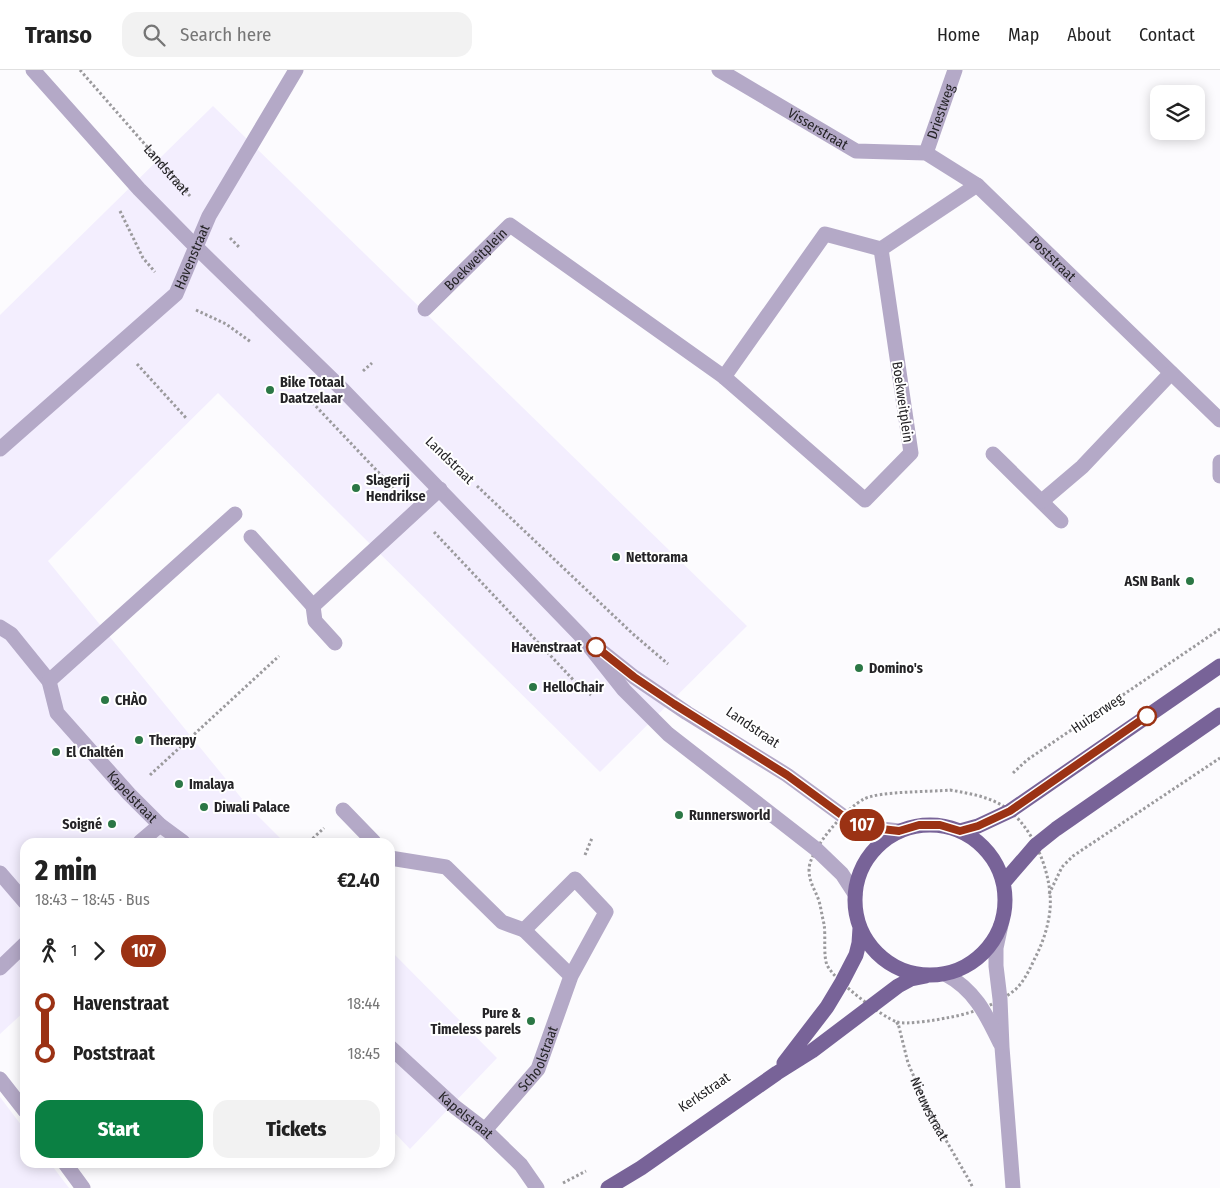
<!DOCTYPE html>
<meta charset="utf-8">
<style>
:root{--surface:#fff;--page:#f2f2f2;--text:#222;--muted:#767676;--line:#e0e0e0;--accent:#0b8043}
body{margin:0;font-family:"Fira Sans Condensed",sans-serif;background:var(--page);color:var(--text);height:100vh;display:flex;flex-direction:column;font-size:19px;white-space:nowrap}
*{box-sizing:border-box;margin:0}
p{font-size:16px;color:var(--muted)}
.icon{flex:none;width:28px;height:28px;fill:none;stroke:currentColor;stroke-width:2;stroke-linecap:round;stroke-linejoin:round}
.map{position:relative;flex:1;overflow:hidden}
.drawer{position:absolute;left:20px;top:768px;width:375px;height:330px;display:flex;flex-direction:column;background:var(--surface);border-radius:15px;box-shadow:0 2px 12px #0003}
.drawer>*{flex:none}
.badge{padding:0 10px;border-radius:16px;font-size:18px;line-height:32px}
.buttons{position:absolute;left:1150px;top:15px;display:grid;gap:10px}
.buttons a{display:grid;place-items:center;width:55px;height:55px;border-radius:10px;background:var(--surface);box-shadow:0 2px 12px #0003;font-size:25px}
.map>.badge{position:absolute;translate:-50% -50%;box-shadow:0 0 0 2px #fff}
.legs{display:flex;align-items:center;gap:8px;height:55px;padding:0 15px;font-size:16px}
.legs p{margin-inline-start:auto}
.head{display:flex;align-items:center;justify-content:space-between;height:85px;padding:0 15px}
h1{font-size:28px;font-weight:800;line-height:38px}
.cta{display:flex;gap:10px;margin-top:auto;padding:10px 15px}
.cta a{flex:1;height:58px;border-radius:15px;background:var(--accent);color:#fff;font-size:20px;font-weight:800;line-height:58px;text-align:center}
.cta a+a{background:var(--page);color:var(--text)}
ul{padding:0 15px;list-style:none}
li{display:flex;align-items:center;gap:18px;height:50px;font-size:19px}
li i{display:grid;place-items:center;width:8px;height:100%;margin:0 6px;background:currentColor}
li i::after{content:'';width:12px;height:12px;margin:-6px;border:4px solid;border-radius:50%;background:var(--surface)}
li p{margin-inline-start:auto}
li:first-child i{background:linear-gradient(#0000 50%,currentColor 0)}
li:last-child i{background:linear-gradient(currentColor 50%,#0000 0)}
header{display:flex;align-items:center;gap:30px;box-sizing:border-box;height:70px;padding:0 25px;background:var(--surface);border-bottom:1px solid var(--line)}
header strong{font-size:24px}
nav{display:flex;gap:28px;margin-inline-start:auto;font-size:18px}
.search{width:350px;height:45px;background:var(--page);display:flex;align-items:center;gap:12px;box-sizing:border-box;padding:0 18px;border-radius:15px;color:var(--muted);font-size:19px}
.map>svg:first-child{display:block}
.built{fill:#f3eefe}
.lines{fill:none;stroke-linecap:round;stroke-linejoin:round}
.path{stroke:#9b9a9d;stroke-width:3;stroke-dasharray:2.5 2.5;stroke-linecap:butt}
.minor{stroke:#b4a9c7;stroke-width:15}
.major{stroke:#786398;stroke-width:15}
.line-1-casing{stroke:#fff;stroke-width:11}
.line-1{stroke:#9b3214;stroke-width:8}
.poi-dot{fill:#2b7745;stroke:#fff;stroke-width:2}
.stop-1-dot{fill:#fff;stroke:#9b3214;stroke-width:2.5}
.labels{text-anchor:middle;stroke-width:4;stroke-linejoin:round;paint-order:stroke}
.street-label{font-size:14px;fill:#252427;stroke:#fff}
.poi-label{font-size:14px;font-weight:bold;fill:#252427;stroke:#fff;text-anchor:start}
.stop-label{font-size:14px;font-weight:bold;fill:#252427;stroke:#fff;text-anchor:end}
</style>
<header>
<strong>Transo</strong>
<div class="search"><svg class="icon" aria-label="search" viewBox="0 0 24 24"><circle cx="10" cy="10" r="6"/><path d="M15 15l6 6"/></svg>Search here</div>
<nav><a>Home</a><a>Map</a><a>About</a><a>Contact</a></nav>
</header>
<div class="map">
<svg width="1220" height="1118" viewBox="0 0 1220 1118">
<rect width="100%" height="100%" fill="#fcfbfe"/>
<path class="built" d="M213,36L747,556L600,702L218,323L48,491L247,735L284,772H25V941L0,964V245Z
M390,880L497,988L410,1079L390,1058Z
M0,1027L25,1060V1092L50,1093L69,1118H0Z"/>
<g class="lines">
<g class="path">
<path id="s1" d="M80,0L190,126"/>
<path d="M120,141L143,188L155,202"/>
<path d="M230,168L240,178"/>
<path d="M196,240L226,254L251,272"/>
<path d="M137,294L187,349"/>
<path d="M363,301L372,293"/>
<path d="M309,329L397,422"/>
<path d="M477,416L633,564L668,594"/>
<path d="M434,462L580,617L591,625"/>
<path d="M1013,703L1027,690L1220,559"/>
<path d="M150,705L279,586"/>
<path d="M950,720C972,724 993,727 1010,741C1036,763 1053,807 1050,840C1048,858 1042,875 1034,890C1029,901 1024,911 1016,919C997,935 970,944 946,948C936,950 907,955 897,952C882,947 834,910 827,895C823,885 826,865 824,854C822,846 821,838 819,831C815,819 809,813 809,799C810,779 846,738 864,729C879,721 931,722 950,720Z"/>
<path d="M309,772L324,758"/>
<path d="M585,785L592,768"/>
<path d="M1049,824L1062,797L1073,786L1220,688"/>
<path id="s2" d="M896,954L898,953L908,993L929,1041L969,1110L973,1118"/>
<path d="M563,1113L586,1101"/>
</g>
<g class="minor">
<path d="M33,0L139,119L196,177L343,320L582,567L624,620L668,664L816,779L842,804L855,824"/>
<path id="s3" d="M719,0L856,81L926,83L977,115L1220,350"/>
<path id="s4" d="M926,83L955,0"/>
<path id="s5" d="M425,239L510,155L724,307L865,430L911,383L881,179L977,115"/>
<path d="M724,307L825,164L881,179"/>
<path id="s6" d="M0,379L176,224L209,146L296,0"/>
<path d="M993,384L1061,451"/>
<path d="M1220,392V406"/>
<path d="M1042,431L1082,397L1171,303"/>
<path d="M251,467L313,536"/>
<path id="s7" d="M0,557L11,564L49,611L57,643L129,724L160,755L183,772"/>
<path d="M335,573L315,551L313,536L440,419"/>
<path d="M600,580L634,607L687,643L787,705L843,746L856,753L873,758L899,761"/>
<path d="M49,611L235,444"/>
<path d="M343,740L374,772"/>
<path d="M140,772L160,755"/>
<path d="M390,788L446,797L502,852L524,860"/>
<path d="M0,803L25,832"/>
<path d="M1001,855L996,878V896L1000,929L1002,977L1013,1118"/>
<path d="M0,898L25,874"/>
<path d="M945,904C975,920 986,944 1000,973"/>
<path id="s8" d="M390,977L455,1037L485,1060L521,1095L537,1118"/>
<path d="M0,1009L25,1041"/>
<path id="s9" d="M485,1060L538,999L571,906L606,842L575,809L524,860L571,906"/>
<path d="M64,1092L83,1118"/>
</g>
<path class="major" d="M855 830a75 75 0 1 1 150 0a75 75 0 1 1-150 0Z
M960,761L978,756L1010,741L1220,596
M1004,812L1036,775L1056,759L1220,645
M784,993L827,937L842,912L856,885L859,873L860,858
M608,1118L641,1098L777,1003L812,981L898,916L911,909L926,906"/>
</g>
<g class="lines">
<g class="line-1-casing">
<path id="line-1" d="M596,577L634,607L674,634L787,705L843,746L856,754L873,758L899,761L919,755H940L960,761L978,756L1010,741L1147,646"/>
</g>
<use href="#line-1" class="line-1"/>
</g>
<g class="poi-dot">
<circle cx="270" cy="320" r="5"/>
<circle cx="356" cy="418" r="5"/>
<circle cx="616" cy="487" r="5"/>
<circle cx="1190" cy="511" r="5"/>
<circle cx="859" cy="598" r="5"/>
<circle cx="533" cy="617" r="5"/>
<circle cx="105" cy="630" r="5"/>
<circle cx="139" cy="670" r="5"/>
<circle cx="56" cy="682" r="5"/>
<circle cx="179" cy="714" r="5"/>
<circle cx="204" cy="737" r="5"/>
<circle cx="679" cy="745" r="5"/>
<circle cx="112" cy="754" r="5"/>
<circle cx="531" cy="951" r="5"/>
</g>
<g class="stop-1-dot">
<circle cx="596" cy="577" r="9"/>
<circle cx="1147" cy="646" r="9"/>
</g>
<g class="labels">
<g class="street-label">
<text dy="5" stroke="none"><textPath href="#s4" startOffset="44">Driestweg</textPath></text>
<text dy="5" stroke="none"><textPath href="#s3" startOffset="115">Visserstraat</textPath></text>
<text dy="5" stroke="none"><textPath href="#s1" startOffset="132">Landstraat</textPath></text>
<text dy="5" stroke="none"><textPath href="#s6" startOffset="275">Havenstraat</textPath></text>
<text dy="5" stroke="none"><textPath href="#s3" startOffset="395">Poststraat</textPath></text>
<text dy="5" stroke="none"><textPath href="#s5" startOffset="71">Boekweitplein</textPath></text>
<text transform="translate(903 332) rotate(82)" y="5">Boekweitplein</text>
<text transform="translate(450 390) rotate(44)" y="5">Landstraat</text>
<text transform="translate(1097 643) rotate(-34)" y="5">Huizerweg</text>
<text transform="translate(753 657) rotate(34)" y="5">Landstraat</text>
<text dy="5" stroke="none"><textPath href="#s7" startOffset="219">Kapelstraat</textPath></text>
<text dy="5" stroke="none"><textPath href="#s9" startOffset="90">Schoolstraat</textPath></text>
<text transform="translate(704 1022) rotate(-34)" y="5">Kerkstraat</text>
<text dy="5" stroke="none"><textPath href="#s2" startOffset="94">Nieuwstraat</textPath></text>
<text dy="5" stroke="none"><textPath href="#s8" startOffset="102">Kapelstraat</textPath></text>
</g>
<g class="poi-label">
<text x="280" y="317">Bike Totaal<tspan x="280" dy="16">Daatzelaar</tspan></text>
<text x="366" y="415">Slagerij<tspan x="366" dy="16">Hendrikse</tspan></text>
<text x="626" y="492">Nettorama</text>
<text x="1180" y="516" text-anchor="end">ASN Bank</text>
<text x="869" y="603">Domino's</text>
<text x="543" y="622">HelloChair</text>
<text x="115" y="635">CHÀO</text>
<text x="149" y="675">Therapy</text>
<text x="66" y="687">El Chaltén</text>
<text x="189" y="719">Imalaya</text>
<text x="214" y="742">Diwali Palace</text>
<text x="689" y="750">Runnersworld</text>
<text x="102" y="759" text-anchor="end">Soigné</text>
<text x="521" y="948" text-anchor="end">Pure &amp;<tspan x="521" dy="16">Timeless parels</tspan></text>
</g>
<g class="stop-label">
<text x="582" y="582">Havenstraat</text>
</g>
</g>
</svg>
<div class="buttons">
<a><svg class="icon" aria-label="layers" viewBox="0 0 24 24"><path d="M12 4l9 5-9 5-9-5zM3 14l9 5 9-5"/></svg></a>
</div>
<b class="badge" style="left:862px;top:755px;background:#9b3214;color:#fff">107</b>
<section class="drawer">
<div class="head"><div><h1>2 min</h1><p>18:43 – 18:45 · Bus</p></div><b>€2.40</b></div>
<div class="legs"><svg class="icon" aria-label="walk" viewBox="0 0 24 24"><circle cx="13" cy="4" r="2"/><path d="M13 8l-2 6 4 7M11 14l-3 7M7 12l3-4h3l4 4"/></svg>1<svg class="icon" aria-label="forward" viewBox="0 0 24 24"><path d="M9 5l7 7-7 7"/></svg><b class="badge" style="background:#9b3214;color:#fff">107</b></div>
<ul>
<li><i style="color:#9b3214"></i><b>Havenstraat</b><p>18:44</p></li>
<li><i style="color:#9b3214"></i><b>Poststraat</b><p>18:45</p></li>
</ul>
<div class="cta"><a>Start</a><a>Tickets</a></div>
</section>
</div>
